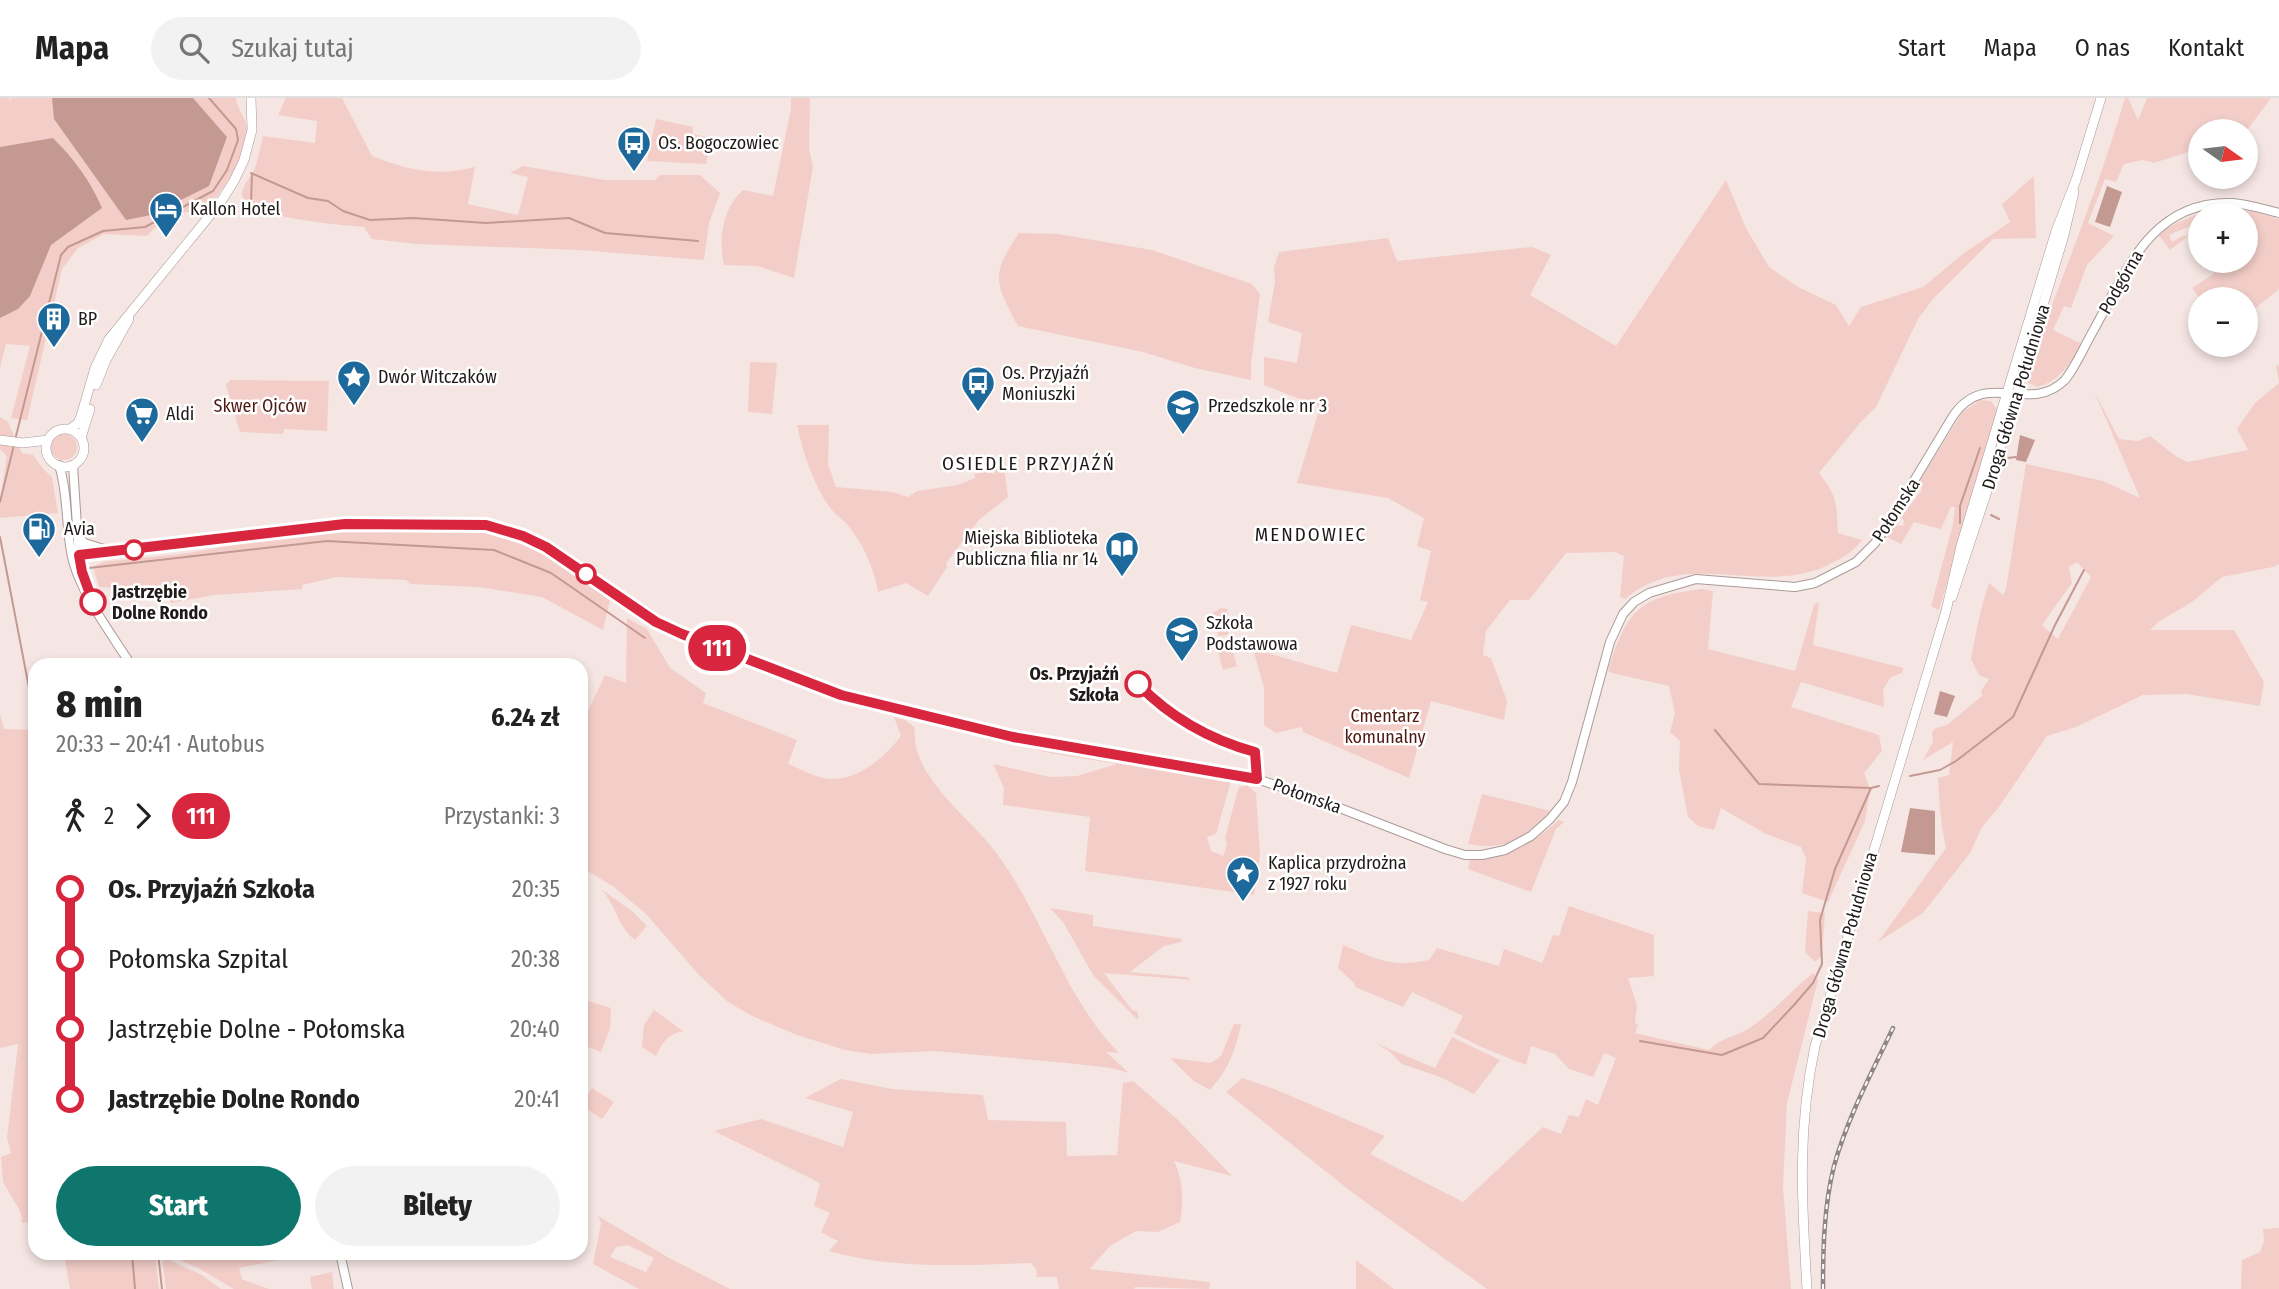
<!DOCTYPE html>
<html lang="pl">
<meta charset="utf-8">
<style>
:root{--surface:#fff;--page:#f2f2f2;--text:#222;--muted:#767676;--line:#e0e0e0;--accent:#0f766e}
body{margin:0;font-family:"Fira Sans Condensed",sans-serif;background:var(--page);color:var(--text);height:100vh;display:flex;flex-direction:column;font-size:26px;white-space:nowrap}
*{box-sizing:border-box;margin:0}
p{font-size:23px;color:var(--muted)}
.icon{flex:none;width:38px;height:38px;fill:none;stroke:currentColor;stroke-width:2;stroke-linecap:round;stroke-linejoin:round}
.map{position:relative;flex:1;overflow:hidden}
.panel{position:absolute;left:28px;top:560px;width:560px;height:602px;display:flex;flex-direction:column;background:var(--surface);border-radius:21px;box-shadow:0 4px 10px #0003}
.panel>*{flex:none}
.badge{padding:0 14px;border-radius:23px;font-size:24px;line-height:46px}
.needle{width:46px;rotate:104deg}
.buttons{position:absolute;left:2188px;top:21px;display:grid;gap:14px}
.buttons a{display:grid;place-items:center;width:70px;height:70px;border-radius:50%;background:var(--surface);box-shadow:0 4px 10px #0003;font-size:35px}
.map>.badge{position:absolute;translate:-50% -50%;box-shadow:0 0 0 4px #fff}
.legs{display:flex;align-items:center;gap:10px;height:77px;padding:0 28px;font-size:23px}
.legs p{margin-inline-start:auto}
.overview{display:flex;align-items:center;justify-content:space-between;height:119px;padding:0 28px}
h1{font-size:38px;font-weight:800;line-height:52px}
.button{display:flex;gap:14px;margin-top:auto;padding:14px 28px}
.button a{flex:1;height:80px;border-radius:42px;background:var(--accent);color:#fff;font-size:28px;font-weight:800;line-height:80px;text-align:center}
.button a+a{background:var(--page);color:var(--text)}
ul{padding:0 28px;list-style:none}
li{display:flex;align-items:center;gap:24px;height:70px;font-size:26px}
li i{display:grid;place-items:center;width:10px;height:100%;margin:0 9px;background:currentColor}
li i::after{content:'';width:18px;height:18px;margin:-9px;border:5px solid;border-radius:50%;background:var(--surface)}
li p{margin-inline-start:auto}
li:first-child i{background:linear-gradient(#0000 50%,currentColor 0)}
li:last-child i{background:linear-gradient(currentColor 50%,#0000 0)}
header{display:flex;align-items:center;gap:42px;box-sizing:border-box;height:98px;padding:0 35px;background:var(--surface);border-bottom:2px solid var(--line)}
header strong{font-size:33px}
nav{display:flex;gap:38px;margin-inline-start:auto;font-size:24px}
.search{width:490px;height:63px;background:var(--page);display:flex;align-items:center;gap:18px;box-sizing:border-box;padding:0 24px;border-radius:38px;color:var(--muted);font-size:26px}
.map>svg:first-child{display:block}
.green{fill:#f3cec8;fill-rule:evenodd}
.water{fill:#c39992}
.lines{fill:none;stroke-linecap:round;stroke-linejoin:round}
.stream{stroke:#c39992;stroke-width:2}
.tertiary-casing{stroke:#a99b99;stroke-width:10}
.secondary-casing{stroke:#a99b99;stroke-width:10}
.tertiary{stroke:#fff;stroke-width:8}
.secondary{stroke:#fff;stroke-width:9}
.rail-casing{stroke:#908684;stroke-width:4.5}
.rail{stroke:#fff;stroke-width:2;stroke-dasharray:5;stroke-linecap:butt}
.line-1-casing{stroke:#fff;stroke-width:16}
.line-1{stroke:#d7263d;stroke-width:10}
.stop-1-dot{fill:#fff;stroke:#d7263d;stroke-width:3.5}
.labels{text-anchor:middle;stroke-width:5;stroke-linejoin:round;paint-order:stroke}
.poi-label{font-size:18px;fill:#201b1a;stroke:#fff;text-anchor:start}
.street-label{font-size:18px;fill:#201b1a;stroke:#fff}
.park-label{font-size:18px;fill:#4f1913;stroke:#fff}
.stop-label{font-size:18px;font-weight:bold;fill:#201b1a;stroke:#fff;text-anchor:start}
.neighbourhood-label{font-size:19px;letter-spacing:2px;fill:#201b1a;stroke:#fff}
</style>
<header>
<strong>Mapa</strong>
<div class="search"><svg class="icon" aria-label="search" viewBox="0 0 24 24"><circle cx="10" cy="10" r="6"/><path d="M15 15l6 6"/></svg>Szukaj tutaj</div>
<nav><a>Start</a><a>Mapa</a><a>O nas</a><a>Kontakt</a></nav>
</header>
<div class="map">
<svg width="2279" height="1191" viewBox="0 0 2279 1191">
<rect width="100%" height="100%" fill="#f5e6e3"/>
<path class="green" d="M0,0H10L9,4L12,0H236C237,11 246,20 247,30C251,55 221,94 206,112C182,112 163,120 147,138L104,136L78,150L62,171L27,322L11,320L30,248L6,246L0,270Z
M286,0H342L372,58C408,72 437,79 475,69L468,106L518,117L528,79L510,75L523,68L605,82H655L660,77H700L720,95L709,125L704,162L579,152L417,146L372,141L364,129C344,127 240,120 242,95C243,86 252,78 255,70C258,60 261,49 263,38L315,45L317,23L278,17Z
M791,0H810L809,50L813,69L794,180L757,168L724,167C718,142 723,109 743,92L773,98L791,11Z
M2125,0H2128L2138,22L2147,0H2271L2245,35L2200,33V50L2154,65L2143,62L2124,66L2116,84L2105,81L2088,125L2114,138L2087,167L2071,210L2064,208L2053,232L2082,246C2070,266 2060,283 2037,289L2027,284C2036,258 2042,232 2052,207C2078,139 2104,70 2125,0Z
M656,21L693,29V36L711,40L706,66L647,63Z
M2034,78L2036,140L1993,141L1933,201L1918,221L1876,309L1860,325L1819,375C1838,400 1836,403 1838,435L1862,442C1855,452 1843,460 1832,465C1766,501 1686,448 1625,501L1620,499L1624,458L1615,454L1566,455L1529,502H1510L1486,533L1483,557L1491,560L1507,603L1504,622L1431,603L1409,680L1303,634L1302,629L1276,635L1264,627V590L1253,551L1337,575L1351,527L1411,542L1428,504L1420,502L1431,453L1417,448L1424,420L1388,400L1297,385L1320,309L1264,287V259L1297,265L1302,235L1268,224L1275,184L1274,170L1279,154L1388,140L1397,163L1532,149L1551,157L1530,197L1616,248L1726,82L1746,130L1769,169L1798,189L1836,207L1849,228L1861,209L1923,189L1964,155L2010,124L2002,106Z
M2223,109L2252,113L2279,121V191L2245,219V201H2200L2192,190L2215,175L2206,163H2245V117H2200V124L2169,137L2172,144L2182,138H2188L2170,152L2158,136C2179,122 2199,115 2223,109Z
M1019,135L1058,136L1152,152L1252,186L1260,196L1251,267V282L1195,270L1143,254L1018,228C995,185 990,177 1019,135Z
M750,264L777,265L772,316L748,314Z
M2276,267L2279,268V466L2273,469L2222,479L2192,504L2160,523L2150,532H2234L2264,584L2260,608L2187,596L2143,597L2076,629L2047,638L1999,709L1982,729L1970,755L1923,815L1878,844L1946,750C1941,727 1939,703 1938,680L1949,677L1953,644L1923,662L1933,644L1932,634L1936,630L1947,627L1982,598L1981,593L1989,581L1979,577L1971,561C1976,535 1980,511 1989,485L2003,497L2006,491L2026,366L2103,383L2140,400L2094,293L2119,341L2138,343L2150,338L2177,359L2188,364L2248,352L2237,331L2255,305L2279,285ZM2077,464L2091,479L2058,541L2042,527L2072,485L2069,469Z
M230,282L329,283L327,333L284,331L283,336L240,334L226,287Z
M1980,302L1991,303L1997,311L1996,321L1939,512L1931,508L1953,426L1955,409H1951L1941,431L1914,424L1901,446L1887,439L1895,427L1903,428L1904,423L1901,419L1922,392L1917,387L1962,315Z
M0,319L8,324L22,355L33,357L45,373L52,379L58,415L0,420V403L7,358L0,351Z
M797,327H829L828,366L836,389L892,394L908,399L917,393L958,387L975,380L974,376L985,374L995,376L993,362L1003,361L1008,399L980,421L946,465L947,469L928,498L906,485L878,494C874,469 863,446 847,426C842,421 836,417 831,411C813,386 803,356 797,327Z
M51 349a13 13 0 1 1 26 0a13 13 0 1 1-26 0Z
M369,429C415,430 471,425 515,439C545,449 584,482 610,502L603,532L542,499L479,489L410,486L406,482L336,479L302,487V491L214,497L171,505L169,502L140,500L125,490L99,489L93,469L103,464L188,455L251,444Z
M1702,491L1713,493L1708,551L1795,573L1814,507L1819,504L1813,547L1903,570L1902,575L1891,579L1883,592L1884,609L1801,584L1791,609L1879,637L1882,653L1864,675L1870,691L1865,723L1828,804L1802,795L1806,761L1801,749L1766,736L1721,710L1714,732L1698,728L1688,719L1679,672L1680,643L1670,634L1675,615L1669,588L1612,575L1608,573C1627,512 1638,499 1702,491Z
M1221,510L1227,511L1229,534L1228,537L1218,538L1217,531L1210,517Z
M627,520L647,531L670,570L706,595L703,605L797,642L788,666C801,671 818,681 831,681C859,682 886,658 901,638L894,619L905,622L914,629C915,638 915,648 918,656C934,698 975,724 1000,760C1044,821 1066,902 1119,955L1106,954L1129,975L1111,970L1067,965L934,953L871,956L845,952L797,937L752,918L728,904L699,877L647,817L614,789L581,769V628L605,577L626,585Z
M1229,541L1237,568L1223,572L1216,545Z
M0,616L4,631L35,632V1123L22,1125L21,1115L3,1084L1,1059L11,1055L7,1040L18,946L0,950Z
M979,634L1232,679L1216,736L1207,739L1211,753L1223,758L1227,747L1225,739L1239,689L1247,687L1256,695L1260,757L1254,797L1085,773L1090,719L1003,707L1004,690L993,666L1050,679L1077,678L1117,666L1049,655L980,638Z
M1482,696L1551,713C1524,741 1507,753 1468,746Z
M1559,722L1564,724L1556,731L1531,794L1468,771L1470,762C1510,757 1529,748 1559,722Z
M601,791L632,813L647,828L635,842C618,829 616,807 601,791Z
M1569,808L1654,837V878L1628,880L1637,907L1635,925L1638,927L1635,935L1709,952C1721,939 1737,939 1751,929C1774,913 1792,892 1813,875L1818,882L1787,1005L1783,1089L1791,1191H1487L1353,1095L1226,994L1242,980L1272,990L1385,1038L1370,1056L1463,1104L1543,1029L1561,1036L1569,1017L1579,1019L1586,1001L1598,1007L1616,960L1604,955L1593,979L1569,971L1555,956L1531,948L1526,967L1479,948L1454,935L1463,918L1412,894L1403,909L1355,889V886L1338,870L1343,847C1377,861 1392,870 1429,862L1437,850L1499,868L1504,851L1542,865L1553,837L1559,838Z
M1050,810L1093,817V828L1182,841L1181,844L1164,848L1130,874L1186,879L1192,882L1104,875L1132,912L1138,914V922L1093,877L1063,824Z
M1808,813L1825,815L1822,857L1815,864L1805,854Z
M581,901L611,910L610,931L601,954L581,946Z
M654,912L683,933C667,937 663,944 656,958L642,949L644,927Z
M1234,926H1241C1236,952 1228,972 1210,992L1194,983L1170,960L1211,965L1221,958Z
M1452,939L1500,962L1474,996L1440,979L1402,966L1389,953L1375,945L1435,970Z
M841,981L892,991L983,997L988,1022L1066,1024L1067,1058L1117,1057L1123,985L1133,983L1178,1022L1232,1078L1174,1063C1183,1082 1184,1103 1180,1124L1158,1134L1136,1133L1110,1148L1090,1171L1210,1184L1209,1191L1135,1189L1134,1191H1059L1057,1179H1037L1036,1171L1031,1165C963,1167 895,1172 829,1153L838,1143L821,1134L830,1115L814,1108L820,1085L714,1033L761,1021L843,1049L853,1014L805,1000Z
M592,990L614,1004L602,1021L581,1007Z
M598,1118L671,1161L730,1191H639L593,1166L601,1125ZM628,1147L654,1160L646,1174L610,1159L616,1149Z
M2279,1130V1191H2241L2242,1162L2260,1154L2264,1143L2263,1131Z
M64,1155H112L115,1158L124,1155H155L159,1191H70Z
M164,1155H284V1161L239,1170L242,1181L269,1191H234L198,1170Z
M162,1159L202,1177L221,1191H166Z
M1356,1162L1394,1191H1356Z
M332,1174L334,1191H312L310,1179Z"/>
<path class="water" d="M52,0H193L227,39L209,88L151,117L126,122L54,21Z
M53,40C74,61 90,82 102,110L51,147L30,198L18,211L0,220V49Z
M2107,88L2122,94L2110,129L2095,124Z
M2020,337L2035,342L2026,364L2016,362Z
M1940,593L1955,598L1947,619L1934,616Z
M1910,710L1935,713V757L1901,754Z"/>
<g class="lines">
<path class="stream" d="M251,75L308,100L328,103L343,113L370,122L413,120L486,125L569,120L605,135L698,143
M251,105L252,76
M15,342L61,157L68,149L103,133L145,129L213,93L227,72L238,42L236,31L209,0
M2008,360L2016,359
M0,404L14,347
M1991,417L1999,421
M1960,425V408L1980,350
M0,439L35,621
M89,470L327,443L494,452L551,475L645,540
M1715,632L1759,686L1871,690L1879,688
M1910,678L1940,672L1956,663L2013,619L2055,527L2084,472
M1640,943L1722,957L1763,940L1794,907L1813,885L1822,866L1820,822L1835,771L1871,690
M132,1155L135,1191
M158,1155L162,1191"/>
<g class="tertiary-casing">
<path id="tertiary" d="M59,367C69,398 65,432 73,463C83,499 111,535 131,567
M73,367L79,459L85,482
M78,437L84,445L111,453
M79,457L345,427L393,425L486,427L523,438L546,449L656,524L682,536L841,597L1013,639L1257,681L1314,700L1445,751L1465,757H1482L1505,752L1531,738L1550,721L1564,704L1572,684L1610,544L1623,516L1634,504L1649,495L1696,481L1795,489L1815,485L1856,464L1875,445L1885,431L1953,318C1987,269 2028,318 2065,282C2076,268 2083,251 2092,235C2125,176 2150,102 2232,105C2248,106 2263,111 2279,115
M340,1155L348,1191"/>
</g>
<g class="secondary-casing">
<path id="secondary" d="M96,287L106,262L129,221
M70,331L78,325L81,318L95,270L109,241L220,105L234,83L244,62L252,32L251,0
M46 350a19 19 0 1 1 38 0a19 19 0 1 1-38 0Z
M81,340L90,311
M0,342L23,345L48,342
M1952,499L1993,375L2064,137L2074,94
M1807,1191C1802,1106 1797,1032 1815,948L1946,513L1961,448L2012,278L2056,133L2076,82L2101,0"/>
</g>
<use href="#tertiary" class="tertiary"/>
<use href="#secondary" class="secondary"/>
<g class="rail-casing">
<path id="rail" d="M1823,1191C1823,1150 1824,1108 1834,1068C1847,1021 1872,974 1893,930"/>
</g>
<use href="#rail" class="rail"/>
</g>
<g class="lines">
<g class="line-1-casing">
<path id="line-1" d="M93,504L82,474L79,457L345,426L486,427L523,438L546,449L656,524L682,536L841,597L1013,639L1257,681L1255,654C1211,642 1170,619 1138,586"/>
</g>
<use href="#line-1" class="line-1"/>
</g>
<defs>
<g id="bus-pin" transform="scale(1.75)"><path d="M0 17L-7.5 6A9.5 9.5 0 1 1 7.5 6Z" fill="#1d699c" stroke="#fff"/><path d="M-5-6H5V4H4V6H2V4H-2V6H-4V4H-5ZM-3.5-4V0h7V-4ZM-3.5 1.2v1.5H-2V1.2ZM2 1.2v1.5H3.5V1.2Z" fill="#fff"/></g>
<g id="hotel-pin" transform="scale(1.75)"><path d="M0 17L-7.5 6A9.5 9.5 0 1 1 7.5 6Z" fill="#1d699c" stroke="#fff"/><path d="M-6-4.5h1.5V1H6V5H4.5V3h-9V5H-6ZM-4 0a1.8 1.8 0 1 1 3.6 0ZM.5 0V-2.5h3Q6-2.5 6 0Z" fill="#fff"/></g>
<g id="building-pin" transform="scale(1.75)"><path d="M0 17L-7.5 6A9.5 9.5 0 1 1 7.5 6Z" fill="#1d699c" stroke="#fff"/><path d="M-4-6H4V6H1V3H-1V6H-4ZM-2.5-4.3h1.7v1.8h-1.7ZM.8-4.3h1.7v1.8H.8ZM-2.5-1h1.7V.8h-1.7ZM.8-1h1.7V.8H.8Z" fill="#fff"/></g>
<g id="sight-pin" transform="scale(1.75)"><path d="M0 17L-7.5 6A9.5 9.5 0 1 1 7.5 6Z" fill="#1d699c" stroke="#fff"/><path d="M0-6L1.8-2.2L6-1.7L2.9 1.2L3.7 5.4L0 3.3L-3.7 5.4L-2.9 1.2L-6-1.7L-1.8-2.2Z" fill="#fff"/></g>
<g id="school-pin" transform="scale(1.75)"><path d="M0 17L-7.5 6A9.5 9.5 0 1 1 7.5 6Z" fill="#1d699c" stroke="#fff"/><path d="M0-5L7-2L0 1L-7-2ZM-4 1L0 2.5L4 1V4Q0 6-4 4Z" fill="#fff"/></g>
<g id="supermarket-pin" transform="scale(1.75)"><path d="M0 17L-7.5 6A9.5 9.5 0 1 1 7.5 6Z" fill="#1d699c" stroke="#fff"/><path d="M-6-5.5h2.5l.6 2H6L4.5 2H-2.5L-4.4-4H-6ZM-1.5 3.2a1.3 1.3 0 1 0 .1 0ZM3 3.2a1.3 1.3 0 1 0 .1 0Z" fill="#fff"/></g>
<g id="fuel-pin" transform="scale(1.75)"><path d="M0 17L-7.5 6A9.5 9.5 0 1 1 7.5 6Z" fill="#1d699c" stroke="#fff"/><path d="M-5.5-6h7V0h2V4h1.3V-2.5L3-4.5l.8-.8L6-3V5H2.5V1h-1V6h-7ZM-4.2-4.7v3.2H.2V-4.7Z" fill="#fff"/></g>
<g id="library-pin" transform="scale(1.75)"><path d="M0 17L-7.5 6A9.5 9.5 0 1 1 7.5 6Z" fill="#1d699c" stroke="#fff"/><path d="M-6-4Q-3-5.5-.7-3.5V5Q-3 3-6 4ZM6-4Q3-5.5 .7-3.5V5Q3 3 6 4Z" fill="#fff"/></g>
</defs>
<g fill-rule="evenodd">
<use href="#bus-pin" x="634" y="45"/>
<use href="#hotel-pin" x="166" y="111"/>
<use href="#building-pin" x="54" y="221"/>
<use href="#sight-pin" x="354" y="279"/>
<use href="#bus-pin" x="978" y="285"/>
<use href="#school-pin" x="1183" y="308"/>
<use href="#supermarket-pin" x="142" y="316"/>
<use href="#fuel-pin" x="39" y="431"/>
<use href="#library-pin" x="1122" y="450"/>
<use href="#school-pin" x="1182" y="535"/>
<use href="#sight-pin" x="1243" y="775"/>
</g>
<g class="stop-1-dot">
<circle cx="134" cy="452" r="9"/>
<circle cx="586" cy="476" r="9"/>
<circle cx="93" cy="504" r="12"/>
<circle cx="1138" cy="586" r="12"/>
</g>
<g class="labels">
<g class="poi-label">
<text x="658" y="51">Os. Bogoczowiec</text>
<text x="190" y="117">Kallon Hotel</text>
<text x="78" y="227">BP</text>
<text x="1002" y="281">Os. Przyjaźń<tspan x="1002" dy="21">Moniuszki</tspan></text>
<text x="378" y="285">Dwór Witczaków</text>
<text x="1208" y="314">Przedszkole nr 3</text>
<text x="166" y="322">Aldi</text>
<text x="64" y="437">Avia</text>
<text x="1098" y="446" text-anchor="end">Miejska Biblioteka<tspan x="1098" dy="21">Publiczna filia nr 14</tspan></text>
<text x="1206" y="531">Szkoła<tspan x="1206" dy="21">Podstawowa</tspan></text>
<text x="1268" y="771">Kaplica przydrożna<tspan x="1268" dy="21">z 1927 roku</tspan></text>
</g>
<g class="street-label">
<text transform="translate(2121 184) rotate(-60)" y="6">Podgórna</text>
<text transform="translate(2016 299) rotate(-73)" y="6">Droga Główna Południowa</text>
<text transform="translate(1896 412) rotate(-57)" y="6">Połomska</text>
<text transform="translate(1307 698) rotate(20)" y="6">Połomska</text>
<text transform="translate(1845 847) rotate(-74)" y="6">Droga Główna Południowa</text>
</g>
<g class="park-label">
<text x="260" y="314">Skwer Ojców</text>
<text x="1385" y="624">Cmentarz<tspan x="1385" dy="21">komunalny</tspan></text>
</g>
<g class="stop-label">
<text x="112" y="500">Jastrzębie<tspan x="112" dy="21">Dolne Rondo</tspan></text>
<text x="1119" y="582" text-anchor="end">Os. Przyjaźń<tspan x="1119" dy="21">Szkoła</tspan></text>
</g>
<g class="neighbourhood-label">
<text x="1029" y="372">OSIEDLE PRZYJAŹŃ</text>
<text x="1311" y="443">MENDOWIEC</text>
</g>
</g>
</svg>
<div class="buttons">
<a><svg class="needle" viewBox="-14 -14 28 28"><path d="M0-13l5 13h-10z" fill="#e53935"/><path d="M0 13l5-13h-10z" fill="#767676"/></svg></a>
<a>+</a>
<a>−</a>
</div>
<b class="badge" style="left:717px;top:550px;background:#d7263d;color:#fff">111</b>
<section class="panel">
<div class="overview"><div><h1>8 min</h1><p>20:33 – 20:41 · Autobus</p></div><b>6.24 zł</b></div>
<div class="legs"><svg class="icon" aria-label="walk" viewBox="0 0 24 24"><circle cx="13" cy="4" r="2"/><path d="M13 8l-2 6 4 7M11 14l-3 7M7 12l3-4h3l4 4"/></svg>2<svg class="icon" aria-label="forward" viewBox="0 0 24 24"><path d="M9 5l7 7-7 7"/></svg><b class="badge" style="background:#d7263d;color:#fff">111</b><p>Przystanki: 3</p></div>
<ul>
<li><i style="color:#d7263d"></i><b>Os. Przyjaźń Szkoła</b><p>20:35</p></li>
<li><i style="color:#d7263d"></i><span>Połomska Szpital</span><p>20:38</p></li>
<li><i style="color:#d7263d"></i><span>Jastrzębie Dolne - Połomska</span><p>20:40</p></li>
<li><i style="color:#d7263d"></i><b>Jastrzębie Dolne Rondo</b><p>20:41</p></li>
</ul>
<div class="button"><a>Start</a><a>Bilety</a></div>
</section>
</div>
